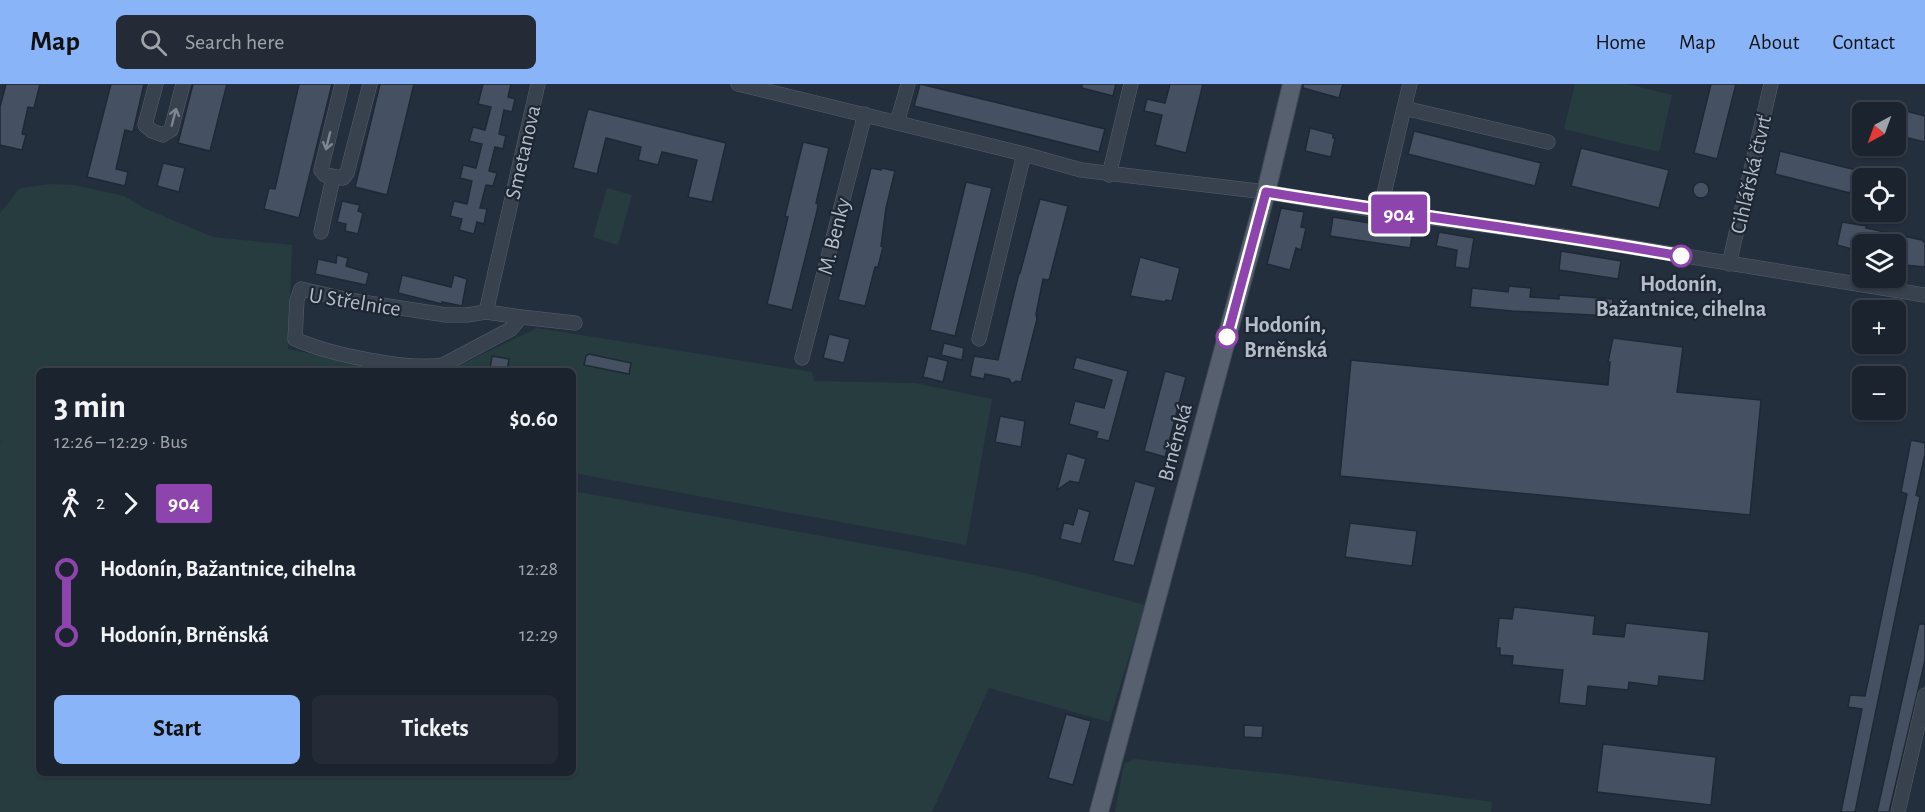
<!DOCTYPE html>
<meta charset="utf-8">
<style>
:root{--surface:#1b232e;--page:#242b36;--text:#f1f3f6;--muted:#a0a4aa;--line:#39404a;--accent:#8ab4f8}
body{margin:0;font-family:"Alegreya Sans",sans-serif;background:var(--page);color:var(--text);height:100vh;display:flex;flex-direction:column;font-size:22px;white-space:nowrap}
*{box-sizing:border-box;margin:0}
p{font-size:20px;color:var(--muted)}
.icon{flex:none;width:33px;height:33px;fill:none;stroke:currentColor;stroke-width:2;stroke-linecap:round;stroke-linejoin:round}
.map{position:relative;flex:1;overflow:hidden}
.details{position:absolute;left:36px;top:284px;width:540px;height:408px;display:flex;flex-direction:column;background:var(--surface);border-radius:9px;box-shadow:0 2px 4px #0004,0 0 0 2px var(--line)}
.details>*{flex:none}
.badge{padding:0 12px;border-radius:4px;font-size:21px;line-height:39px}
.needle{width:39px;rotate:221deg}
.controls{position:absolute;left:1852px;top:18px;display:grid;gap:12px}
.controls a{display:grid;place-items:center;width:54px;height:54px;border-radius:9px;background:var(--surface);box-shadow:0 2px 4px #0004,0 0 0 2px var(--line);font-size:30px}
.map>.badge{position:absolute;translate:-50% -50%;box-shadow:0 0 0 3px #fff}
.legs{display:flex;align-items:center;gap:9px;height:66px;padding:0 18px;font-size:20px}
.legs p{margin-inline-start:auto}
.overview{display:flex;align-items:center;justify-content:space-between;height:102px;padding:0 18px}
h1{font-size:33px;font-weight:600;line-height:45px}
.primary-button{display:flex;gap:12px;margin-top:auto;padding:12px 18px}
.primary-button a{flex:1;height:69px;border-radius:9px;background:var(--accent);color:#111;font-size:24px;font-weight:600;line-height:69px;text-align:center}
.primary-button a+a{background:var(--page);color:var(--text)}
ul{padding:0 18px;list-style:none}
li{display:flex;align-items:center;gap:21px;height:66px;font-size:22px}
li i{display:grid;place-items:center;width:9px;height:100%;margin:0 8px;background:currentColor}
li i::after{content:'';width:15px;height:15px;margin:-8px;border:4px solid;border-radius:50%;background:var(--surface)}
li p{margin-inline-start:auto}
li:first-child i{background:linear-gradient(#0000 50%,currentColor 0)}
li:last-child i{background:linear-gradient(currentColor 50%,#0000 0)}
header{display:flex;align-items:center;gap:36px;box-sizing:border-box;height:84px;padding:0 30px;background:var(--accent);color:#111}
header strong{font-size:28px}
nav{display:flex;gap:33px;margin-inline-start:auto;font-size:21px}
.search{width:420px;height:54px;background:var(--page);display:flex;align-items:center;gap:15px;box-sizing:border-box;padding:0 21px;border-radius:9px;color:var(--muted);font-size:22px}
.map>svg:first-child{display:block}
.green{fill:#263c3f}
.building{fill:#455162;stroke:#1f2835;stroke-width:1.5}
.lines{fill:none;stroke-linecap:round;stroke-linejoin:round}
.minor-casing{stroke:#565f6c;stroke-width:15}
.major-casing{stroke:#414a57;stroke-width:20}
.minor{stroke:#38414e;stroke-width:14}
.major{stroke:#56606e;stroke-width:18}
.oneway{stroke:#7c8592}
.line-1-casing{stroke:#fff;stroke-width:14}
.line-1{stroke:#8e44ad;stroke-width:9}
.stop-1-dot{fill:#fff;stroke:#8e44ad;stroke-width:3}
.labels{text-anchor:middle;stroke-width:4.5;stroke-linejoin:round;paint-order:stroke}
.street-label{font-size:22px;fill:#b4bcc9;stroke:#1d2633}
.stop-label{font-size:22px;font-weight:bold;fill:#b4bcc9;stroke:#1d2633}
</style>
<header>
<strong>Map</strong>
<div class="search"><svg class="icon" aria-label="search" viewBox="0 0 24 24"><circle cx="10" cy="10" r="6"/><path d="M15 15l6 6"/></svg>Search here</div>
<nav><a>Home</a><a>Map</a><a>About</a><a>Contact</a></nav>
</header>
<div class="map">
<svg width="1925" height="728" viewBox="0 0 1925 728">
<rect width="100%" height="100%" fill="#242f3e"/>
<path class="green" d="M1575,0H1627L1672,11L1659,68L1564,45Z
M52,100L74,101L124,112L144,124L213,153L292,161L288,265L391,286H39V688H573V407L1026,489L1145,521L1109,638L989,604L932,728H0V359L3,357L0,358V129L20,104Z
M607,104L632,111L618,161L593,153Z
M537,244L812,288L814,297L915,299L992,315L966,461L573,389V286H460L458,282Z
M1134,675L1292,691L1492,718L1491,728H1115L1124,680Z"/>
<path class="building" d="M6,0H40L34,24L28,23L22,50L26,51L22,66L0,61V23Z
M111,0H144L133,48L125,46L116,85L128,88L125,102L87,93Z
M193,0H227L210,67L178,59Z
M299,0H332L299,134L264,125L269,104L275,105Z
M380,0H414L387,111L355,103Z
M483,0H511L508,13L515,15L512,28L504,26L499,50L506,52L503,65L495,63L489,87L497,89L493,102L486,101L480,124L487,125L484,140L477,138L474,150L459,146L462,135L450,132L454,117L467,120L472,97L460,94L463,81L476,84L482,60L469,57L473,43L485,46L491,23L478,20Z
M920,0L1105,45L1099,68L914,22Z
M1082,0H1116L1113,12L1082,4Z
M1170,0H1203L1186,69L1155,61L1162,31L1144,27L1147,15L1165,19Z
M1303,0H1343L1339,14L1303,4Z
M1711,0H1736L1717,75L1694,69Z
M588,25L726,59L712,118L688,113L697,76L662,68L658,81L638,76L641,63L606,54L597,90L573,84Z
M1902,26L1925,32V58L1896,51Z
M1310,44L1333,50V54H1335L1331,73L1305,67Z
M1414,47L1541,79L1535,102L1408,70Z
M803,58L829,64L816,119L818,120L817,127L792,226L767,220L788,133L785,132Z
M1581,64L1669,86L1659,124L1571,102Z
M1780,67L1856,86L1850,109L1775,90Z
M163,79L185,84L179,108L157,102Z
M871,84L881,86L882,84L895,87L886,124L881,162L883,163L878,183H875L865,222L838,216Z
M966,98L992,104L955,252L930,246Z
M1693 106a8 8 0 1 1 16 0a8 8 0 1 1-16 0Z
M1040,115L1068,122L1049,196L1043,195L1036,230L1037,235L1021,298L1016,297L1012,300L1009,295L985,290L984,295L970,292L974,272L998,276L1019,189H1020Z
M342,117L360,121L358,127L363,129L358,150L345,147L346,140L337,138Z
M1281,124L1304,128L1301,143L1306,144L1301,166L1296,164L1290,186L1267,180Z
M1333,133L1413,146L1410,164L1330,152Z
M1842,138L1867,142L1866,144L1922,156L1925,159V183L1905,181L1906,178L1896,176V160H1863V168L1837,161Z
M1439,148L1474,154L1469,185L1455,183L1457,166L1436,162Z
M1561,167L1621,177L1618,195L1559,186Z
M337,171L348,174L346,182L369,189L366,201L315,190L318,175L336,179Z
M1140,173L1180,184L1172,217L1166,216L1165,218L1130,212Z
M402,191L451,203L454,191L467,195L462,222L442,218V220L398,209Z
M1509,202L1531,204L1530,213L1559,215V211L1613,215L1612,232L1512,227L1470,223L1472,204L1508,208Z
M829,250L850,255L844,279L823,274Z
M1613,254L1683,263L1677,308L1761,316L1750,431L1340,392L1351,276L1608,301L1610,278H1608Z
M944,259L964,264L962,276L941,271Z
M589,270L631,279L629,290L584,281L586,272Z
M492,272L509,275L507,286H490Z
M928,272L948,277L943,298L923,293Z
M1076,273L1128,287L1109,357L1096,354L1098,348L1069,340L1075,317L1104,324L1112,296L1073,285Z
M1165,287L1186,293L1165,373L1144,367Z
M1000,332L1025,337L1021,363L995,358Z
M1911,356L1925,359V370L1916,411L1920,413L1855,728H1841L1862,625L1848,623L1850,611L1865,612L1907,410L1901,408Z
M1067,369L1086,375L1079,399L1070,397L1057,406Z
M1135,397L1156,403L1134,482L1113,477Z
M1078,424L1090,428L1081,460L1060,455L1064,438L1073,441Z
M1350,439L1417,447L1412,482L1345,473Z
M1514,523L1595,532L1593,550L1624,553L1626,539L1709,548L1704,597L1659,592L1658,602L1629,598L1628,606L1588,602L1586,622L1559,619L1563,586L1512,581L1513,572L1500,571V564H1496L1499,534L1512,535Z
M1919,540H1925V576L1919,602L1889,728H1877Z
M1066,630L1091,637L1073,701L1048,694Z
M1244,641L1263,642L1262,654L1244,653Z
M1603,660L1716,673L1711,721L1597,708Z"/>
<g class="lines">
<g class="minor-casing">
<path id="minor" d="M156,0L145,41L152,47L163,51L171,46L183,0
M342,0L321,86L325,91L343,94L347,89L370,0
M738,0L1024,70L1081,86L1266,108L1380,127L1550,150L1925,211
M1404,24L1410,0
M897,39L908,0
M1109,91L1131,0
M1380,127L1404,24L1548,58
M321,148L333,94
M1729,180L1771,0
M486,228L538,0
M521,233L486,228L467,231H446L349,216L301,205L297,216L295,255C328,270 408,287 443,281L511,245L521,233L575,239
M979,255L1024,70
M802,274L865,30
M1898,728L1925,611"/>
</g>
<g class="major-casing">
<path id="major" d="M1099,728L1266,108L1292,0"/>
</g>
<use href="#minor" class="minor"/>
<use href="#major" class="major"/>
</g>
<defs><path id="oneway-shaft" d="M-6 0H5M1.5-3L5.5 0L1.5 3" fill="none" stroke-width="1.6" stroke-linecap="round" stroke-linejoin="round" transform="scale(1.5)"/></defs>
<g class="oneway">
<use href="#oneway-shaft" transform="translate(174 33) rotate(-75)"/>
<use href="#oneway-shaft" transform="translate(328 57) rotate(104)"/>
</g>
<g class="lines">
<g class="line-1-casing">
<path id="line-1" d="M1227,253L1266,108C1404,131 1543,147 1681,172"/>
</g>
<use href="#line-1" class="line-1"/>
</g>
<g class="stop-1-dot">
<circle cx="1681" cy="172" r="10"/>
<circle cx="1227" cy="253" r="10"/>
</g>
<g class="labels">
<g class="street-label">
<text transform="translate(522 68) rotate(-77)" y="8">Smetanova</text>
<text transform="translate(1750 90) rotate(-77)" y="8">Cihlářská čtvrť</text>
<text transform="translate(833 152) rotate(-76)" y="8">M. Benky</text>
<text transform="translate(355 217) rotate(9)" y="8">U Střelnice</text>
<text transform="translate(1174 358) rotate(-75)" y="8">Brněnská</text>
</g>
<g class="stop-label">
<text x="1681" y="207">Hodonín,<tspan x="1681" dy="25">Bažantnice, cihelna</tspan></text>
<text x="1244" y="248" text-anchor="start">Hodonín,<tspan x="1244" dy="25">Brněnská</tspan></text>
</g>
</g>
</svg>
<div class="controls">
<a><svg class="needle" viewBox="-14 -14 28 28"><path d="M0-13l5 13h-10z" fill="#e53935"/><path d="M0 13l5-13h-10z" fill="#a0a4aa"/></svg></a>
<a><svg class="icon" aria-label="locate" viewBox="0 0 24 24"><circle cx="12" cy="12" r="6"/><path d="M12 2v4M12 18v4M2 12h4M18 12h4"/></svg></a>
<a><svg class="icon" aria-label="layers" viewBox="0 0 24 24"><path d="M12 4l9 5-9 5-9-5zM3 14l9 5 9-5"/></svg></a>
<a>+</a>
<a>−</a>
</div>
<b class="badge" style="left:1399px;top:130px;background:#8e44ad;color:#fff">904</b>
<section class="details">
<div class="overview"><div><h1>3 min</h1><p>12:26 – 12:29 · Bus</p></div><b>$0.60</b></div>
<div class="legs"><svg class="icon" aria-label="walk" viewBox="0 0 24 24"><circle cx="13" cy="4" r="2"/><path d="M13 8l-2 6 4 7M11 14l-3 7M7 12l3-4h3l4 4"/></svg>2<svg class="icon" aria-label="forward" viewBox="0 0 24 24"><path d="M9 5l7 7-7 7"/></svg><b class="badge" style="background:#8e44ad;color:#fff">904</b></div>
<ul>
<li><i style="color:#8e44ad"></i><b>Hodonín, Bažantnice, cihelna</b><p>12:28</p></li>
<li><i style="color:#8e44ad"></i><b>Hodonín, Brněnská</b><p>12:29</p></li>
</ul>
<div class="primary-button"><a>Start</a><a>Tickets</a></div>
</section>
</div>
